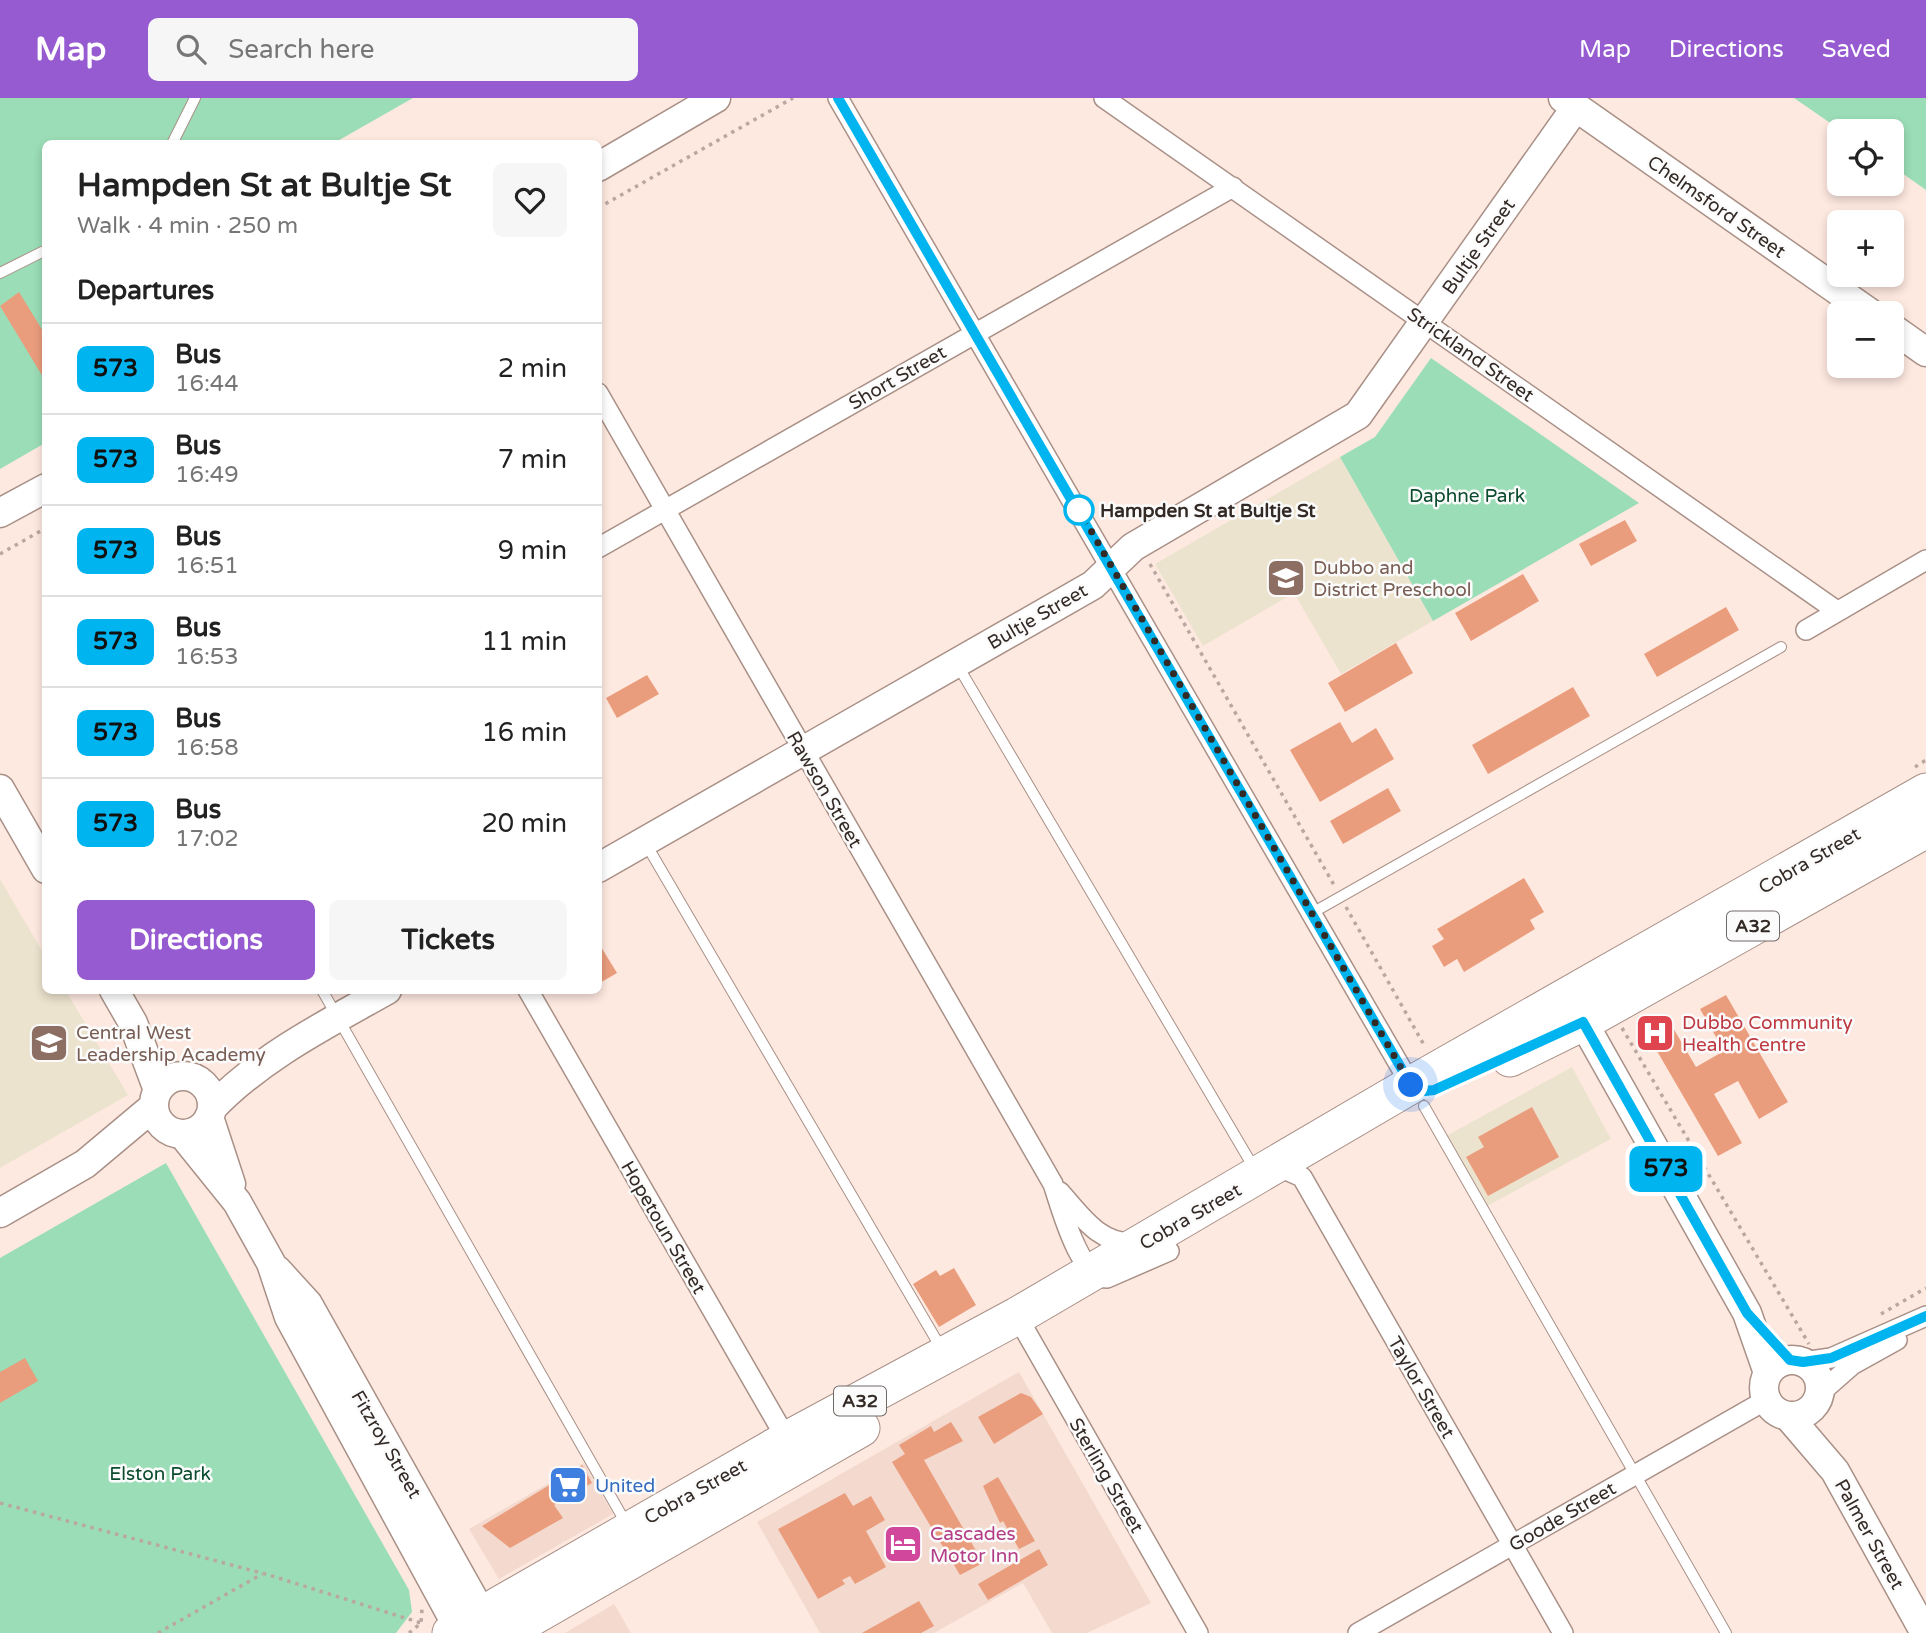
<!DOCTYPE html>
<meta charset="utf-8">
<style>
:root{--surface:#fff;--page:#f6f6f6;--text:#222;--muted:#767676;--line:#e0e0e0;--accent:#965ad1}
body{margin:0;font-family:"Varela Round",sans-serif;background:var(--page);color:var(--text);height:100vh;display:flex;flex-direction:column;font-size:26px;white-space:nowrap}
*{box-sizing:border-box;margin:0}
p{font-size:23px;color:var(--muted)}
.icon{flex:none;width:38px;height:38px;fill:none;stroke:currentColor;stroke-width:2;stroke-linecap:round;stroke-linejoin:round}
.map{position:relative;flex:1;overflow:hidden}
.panel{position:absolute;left:42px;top:42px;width:560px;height:854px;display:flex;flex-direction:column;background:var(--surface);border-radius:10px;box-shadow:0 4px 10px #0003}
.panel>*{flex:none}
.badge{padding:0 14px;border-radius:10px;font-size:24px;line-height:46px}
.fabs{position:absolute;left:1827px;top:21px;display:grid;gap:14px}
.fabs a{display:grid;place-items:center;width:77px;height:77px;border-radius:10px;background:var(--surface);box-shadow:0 4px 10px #0003;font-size:35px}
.you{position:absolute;width:35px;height:35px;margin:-18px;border:5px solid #fff;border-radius:50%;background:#1a73e8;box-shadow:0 0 0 10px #1a73e833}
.map>.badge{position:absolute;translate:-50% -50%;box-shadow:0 0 0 4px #fff}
h2{padding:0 35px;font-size:26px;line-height:63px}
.round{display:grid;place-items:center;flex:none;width:74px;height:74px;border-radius:10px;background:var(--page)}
.summary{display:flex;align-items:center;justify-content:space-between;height:119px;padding:0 35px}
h1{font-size:33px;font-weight:700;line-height:52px}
.action{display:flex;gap:14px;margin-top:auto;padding:14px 35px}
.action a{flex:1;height:80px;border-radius:10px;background:var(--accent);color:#fff;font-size:28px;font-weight:700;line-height:80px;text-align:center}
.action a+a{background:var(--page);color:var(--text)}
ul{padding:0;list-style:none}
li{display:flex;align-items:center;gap:21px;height:91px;padding:0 35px;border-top:2px solid var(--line)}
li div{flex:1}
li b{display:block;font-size:26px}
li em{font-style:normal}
li .badge{min-width:77px;font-weight:700;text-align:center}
header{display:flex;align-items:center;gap:42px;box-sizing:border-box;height:98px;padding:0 35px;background:var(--accent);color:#fff}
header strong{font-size:33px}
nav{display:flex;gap:38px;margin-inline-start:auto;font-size:24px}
.search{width:490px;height:63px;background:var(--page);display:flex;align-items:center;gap:18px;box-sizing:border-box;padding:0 24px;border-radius:10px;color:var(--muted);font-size:26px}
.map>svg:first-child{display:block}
.built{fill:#f3d9ce}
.education{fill:#ece3ce}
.green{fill:#9bddb7}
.building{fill:#ea9d7d}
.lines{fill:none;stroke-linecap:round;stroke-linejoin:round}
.lane-casing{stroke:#a99087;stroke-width:12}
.street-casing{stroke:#a99087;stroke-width:22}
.secondary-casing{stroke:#a99087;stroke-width:31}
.highway-casing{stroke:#a99087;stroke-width:39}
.path{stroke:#b9a8a1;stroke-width:3.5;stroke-dasharray:3.5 5;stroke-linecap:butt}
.lane{stroke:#fff;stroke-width:10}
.street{stroke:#fff;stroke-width:19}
.secondary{stroke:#fff;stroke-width:28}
.highway{stroke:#fff;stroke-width:37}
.line-casing{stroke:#fff;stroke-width:16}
.line{stroke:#00b5ef;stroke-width:10}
.walk{stroke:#332a26;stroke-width:7;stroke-dasharray:0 12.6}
.stop-dot{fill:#fff;stroke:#00b5ef;stroke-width:3.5}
.labels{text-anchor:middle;stroke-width:5;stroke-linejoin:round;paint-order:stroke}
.shield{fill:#fbfbfb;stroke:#6f6966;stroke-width:2}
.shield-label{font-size:18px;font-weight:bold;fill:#332a26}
.street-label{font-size:19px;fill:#332a26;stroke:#fbfbfb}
.park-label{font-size:19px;fill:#0b4b2e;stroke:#fbfbfb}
.stop-label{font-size:19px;font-weight:bold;fill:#332a26;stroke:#fbfbfb;text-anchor:start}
.education-label{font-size:19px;fill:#785e54;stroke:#fbfbfb;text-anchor:start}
.health-label{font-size:19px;fill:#be3a42;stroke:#fbfbfb;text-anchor:start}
.shop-label{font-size:19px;fill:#366cbe;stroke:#fbfbfb;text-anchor:start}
.hotel-label{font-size:19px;fill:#b23c85;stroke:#fbfbfb;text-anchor:start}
</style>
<header>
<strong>Map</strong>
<div class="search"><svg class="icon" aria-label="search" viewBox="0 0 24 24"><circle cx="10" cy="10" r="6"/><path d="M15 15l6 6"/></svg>Search here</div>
<nav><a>Map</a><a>Directions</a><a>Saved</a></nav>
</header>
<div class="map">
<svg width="1926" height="1535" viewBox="0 0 1926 1535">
<rect width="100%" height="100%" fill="#fee9e0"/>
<path class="built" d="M1019,1274L1151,1505L1087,1535H1052L1023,1485L934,1535H820L757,1424Z
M584,1365L613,1416L499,1481L469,1431Z
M614,1506L631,1535H565Z"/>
<path class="education" d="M1340,359L1433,523L1341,576L1294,495L1203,548L1155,466Z
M0,781L45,858L46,892L66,893L128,997L0,1070Z
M1572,969L1611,1041L1478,1113L1439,1042Z"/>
<path class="green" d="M0,0H413L334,45L46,46L45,345L0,371Z
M1794,0H1926V92L1892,68V33H1842Z
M1431,260L1639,405L1433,523L1340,359L1375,339Z
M166,1065L409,1492L412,1514L396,1535H0V1160Z"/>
<path class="building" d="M19,194L46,238V284L0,208Z
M1625,422L1637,443L1591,468L1579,446Z
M1523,476L1539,503L1471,543L1455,515Z
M1726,509L1739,532L1657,579L1644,556Z
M1396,545L1413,575L1345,614L1328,585Z
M647,577L659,596L617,620L606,600Z
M1573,589L1590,618L1488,676L1472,647Z
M1340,624L1352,645L1376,630L1394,661L1320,704L1290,652Z
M1388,690L1401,713L1343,746L1330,723Z
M1524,780L1544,814L1530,822L1535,831L1464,874L1457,861L1444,869L1432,848L1444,841L1437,831Z
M598,844L617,875L598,886Z
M1726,897L1788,1004L1759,1021L1738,983L1714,996L1742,1045L1718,1058L1650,941L1672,928L1696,969L1724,953L1700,911Z
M1532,1009L1559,1059L1488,1098L1466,1059L1484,1049L1478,1039Z
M954,1170L976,1207L939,1229L913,1186L936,1172L940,1178Z
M25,1260L38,1283L0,1305V1274Z
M1021,1295L1031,1299L1043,1316L994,1346L978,1319Z
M951,1324L963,1343L924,1362L983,1465L960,1477L892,1364L905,1356L899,1347L931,1328L934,1334Z
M582,1367L592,1385L554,1407L563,1420L510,1450L482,1428Z
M998,1379L1035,1443L1019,1451L1003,1423L1000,1425L983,1388Z
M845,1395L853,1408L871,1398L885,1422L866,1433L886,1469L855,1486L850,1478L842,1482L845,1486L818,1501L778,1431Z
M1039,1451L1048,1467L988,1502L978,1486Z
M919,1503L934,1528L921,1535H862Z"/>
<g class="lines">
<g class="lane-casing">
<path id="lane" d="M172,46L195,0
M0,175L46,152
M958,568L1254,1070
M646,746L941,1250
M1312,815L1781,549
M322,892L627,1427
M1424,1008L1726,1535"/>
</g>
<g class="street-casing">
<path id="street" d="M838,0L1411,987
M1104,0L1837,513
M598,295L1053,1086C1061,1109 1079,1180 1107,1180L1169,1153
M598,450L1233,89
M1806,532L1926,462
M528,892L790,1347
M1274,1073L1286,1072L1302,1079L1563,1535
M1060,1094C1082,1119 1100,1147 1136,1145
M1017,1218L1198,1535
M1803,1264L1831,1260L1926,1218
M1819,1296L1852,1267L1897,1242
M1358,1535L1766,1302"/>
</g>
<g class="secondary-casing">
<path id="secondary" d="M1563,0L1870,215
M598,69L716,0
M1892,230L1926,254
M0,415L46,390
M0,691L46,771
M598,770L1093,487L1133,449L1358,317L1576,9
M114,892L133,925L158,992
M1583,924L1747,1215L1768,1275
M154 1007a29 29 0 1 1 58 0a29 29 0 1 1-58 0Z
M212,1010C261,959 325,927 387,892
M209,1019L231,1086
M183,1037L237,1104L271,1165L289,1219L461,1535
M0,1115L85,1066L153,1009
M277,1172L308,1206L492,1534
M1764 1290a28 28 0 1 1 56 0a28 28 0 1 1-56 0Z
M1788,1318L1835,1373L1925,1535"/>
</g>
<g class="highway-casing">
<path id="highway" d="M1510,960L1583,924L1926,731
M451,1535L787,1342L1017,1218L1411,987L1926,694
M504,1535L861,1330"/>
</g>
<path class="path" d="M598,110L793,0
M0,456L46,430
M1150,466L1334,787
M1915,669L1926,662
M1346,809L1424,947
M1622,930L1809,1246
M1881,1216L1926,1190
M0,1405L269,1477L421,1525
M158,1535L262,1476
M409,1535L421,1525L422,1511"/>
<use href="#lane" class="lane"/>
<use href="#street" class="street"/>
<use href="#secondary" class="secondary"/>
<use href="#highway" class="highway"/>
</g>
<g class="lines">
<g class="line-casing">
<path id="line" d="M838,0L1411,987L1425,993L1434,992L1583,924L1747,1215L1790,1262L1803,1264L1831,1260L1926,1218"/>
</g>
<use href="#line" class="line"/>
<path class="walk" d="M1079,412L1411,987"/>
</g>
<defs>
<g id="school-square" transform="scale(2.0125)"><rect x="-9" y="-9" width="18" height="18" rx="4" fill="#8d6e63" stroke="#fbfbfb"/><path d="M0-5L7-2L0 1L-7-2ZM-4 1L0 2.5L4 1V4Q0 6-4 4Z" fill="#fff"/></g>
<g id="hospital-square" transform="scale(2.0125)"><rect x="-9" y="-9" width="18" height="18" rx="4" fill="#e0444e" stroke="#fbfbfb"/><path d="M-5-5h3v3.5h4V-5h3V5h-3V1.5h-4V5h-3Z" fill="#fff"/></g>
<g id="university-square" transform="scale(2.0125)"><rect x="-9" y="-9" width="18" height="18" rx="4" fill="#8d6e63" stroke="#fbfbfb"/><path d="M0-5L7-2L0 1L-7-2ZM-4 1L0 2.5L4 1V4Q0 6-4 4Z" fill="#fff"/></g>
<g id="supermarket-square" transform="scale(2.0125)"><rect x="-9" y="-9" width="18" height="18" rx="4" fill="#3f7fe0" stroke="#fbfbfb"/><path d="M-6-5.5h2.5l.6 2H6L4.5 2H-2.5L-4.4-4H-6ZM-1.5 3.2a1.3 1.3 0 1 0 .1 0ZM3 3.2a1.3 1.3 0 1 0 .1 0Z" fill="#fff"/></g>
<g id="hotel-square" transform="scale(2.0125)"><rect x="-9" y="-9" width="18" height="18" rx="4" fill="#d1479c" stroke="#fbfbfb"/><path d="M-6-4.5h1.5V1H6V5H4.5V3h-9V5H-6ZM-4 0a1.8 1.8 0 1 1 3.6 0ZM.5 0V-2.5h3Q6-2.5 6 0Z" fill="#fff"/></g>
</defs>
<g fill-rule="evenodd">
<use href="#school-square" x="1286" y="480"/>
<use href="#hospital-square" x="1655" y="935"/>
<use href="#university-square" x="49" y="945"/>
<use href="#supermarket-square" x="568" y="1387"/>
<use href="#hotel-square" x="903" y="1446"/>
</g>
<circle class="stop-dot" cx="1079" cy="412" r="14"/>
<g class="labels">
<g class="shield">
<rect x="1727" y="813.5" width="52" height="29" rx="5"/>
<rect x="834" y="1288.5" width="52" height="29" rx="5"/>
</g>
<g class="shield-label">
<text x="1753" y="834">A32</text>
<text x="860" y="1309">A32</text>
</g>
<g class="street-label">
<text transform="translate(1717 108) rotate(35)" y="7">Chelmsford Street</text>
<text transform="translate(1478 148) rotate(-55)" y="7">Bultje Street</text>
<text transform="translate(1471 256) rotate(35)" y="7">Strickland Street</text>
<text transform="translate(897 279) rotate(-30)" y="7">Short Street</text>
<text transform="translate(1037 518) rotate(-30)" y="7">Bultje Street</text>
<text transform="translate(825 691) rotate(60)" y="7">Rawson Street</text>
<text transform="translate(1809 762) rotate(-30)" y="7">Cobra Street</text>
<text transform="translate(1190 1118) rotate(-30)" y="7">Cobra Street</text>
<text transform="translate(664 1129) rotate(60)" y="7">Hopetoun Street</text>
<text transform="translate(1422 1289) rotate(60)" y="7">Taylor Street</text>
<text transform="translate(387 1346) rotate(60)" y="7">Fitzroy Street</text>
<text transform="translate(1107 1377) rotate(60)" y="7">Sterling Street</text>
<text transform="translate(695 1393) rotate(-29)" y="7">Cobra Street</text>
<text transform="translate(1562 1418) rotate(-30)" y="7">Goode Street</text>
<text transform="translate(1870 1436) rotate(61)" y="7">Palmer Street</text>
</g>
<g class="park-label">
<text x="1467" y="404">Daphne Park</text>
<text x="160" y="1382">Elston Park</text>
</g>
<g class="stop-label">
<text x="1100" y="419">Hampden St at Bultje St</text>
</g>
<g class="education-label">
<text x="1313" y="476">Dubbo and<tspan x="1313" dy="22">District Preschool</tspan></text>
<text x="76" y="941">Central West<tspan x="76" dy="22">Leadership Academy</tspan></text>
</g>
<g class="health-label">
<text x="1682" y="931">Dubbo Community<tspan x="1682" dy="22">Health Centre</tspan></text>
</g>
<g class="shop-label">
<text x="595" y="1394">United</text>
</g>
<g class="hotel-label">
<text x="930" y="1442">Cascades<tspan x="930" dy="22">Motor Inn</tspan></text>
</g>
</g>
</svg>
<div class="fabs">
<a><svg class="icon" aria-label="locate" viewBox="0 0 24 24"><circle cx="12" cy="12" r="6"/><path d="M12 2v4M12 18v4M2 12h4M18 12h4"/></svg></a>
<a>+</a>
<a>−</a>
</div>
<div class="you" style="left:1411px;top:987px"></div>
<b class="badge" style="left:1666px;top:1071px;background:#00b5ef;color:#111">573</b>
<section class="panel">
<div class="summary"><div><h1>Hampden St at Bultje St</h1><p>Walk · 4 min · 250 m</p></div><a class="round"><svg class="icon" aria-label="heart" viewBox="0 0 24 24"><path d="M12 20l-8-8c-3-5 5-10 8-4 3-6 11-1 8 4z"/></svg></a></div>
<h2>Departures</h2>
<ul>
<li><span class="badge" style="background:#00b5ef;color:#111">573</span><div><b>Bus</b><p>16:44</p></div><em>2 min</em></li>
<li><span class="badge" style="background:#00b5ef;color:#111">573</span><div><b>Bus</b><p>16:49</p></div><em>7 min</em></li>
<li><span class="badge" style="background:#00b5ef;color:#111">573</span><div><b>Bus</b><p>16:51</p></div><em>9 min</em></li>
<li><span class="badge" style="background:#00b5ef;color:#111">573</span><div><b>Bus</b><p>16:53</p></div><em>11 min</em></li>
<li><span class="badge" style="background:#00b5ef;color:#111">573</span><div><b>Bus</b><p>16:58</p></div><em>16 min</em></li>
<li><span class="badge" style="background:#00b5ef;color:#111">573</span><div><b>Bus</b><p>17:02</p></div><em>20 min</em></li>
</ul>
<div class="action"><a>Directions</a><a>Tickets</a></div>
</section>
</div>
